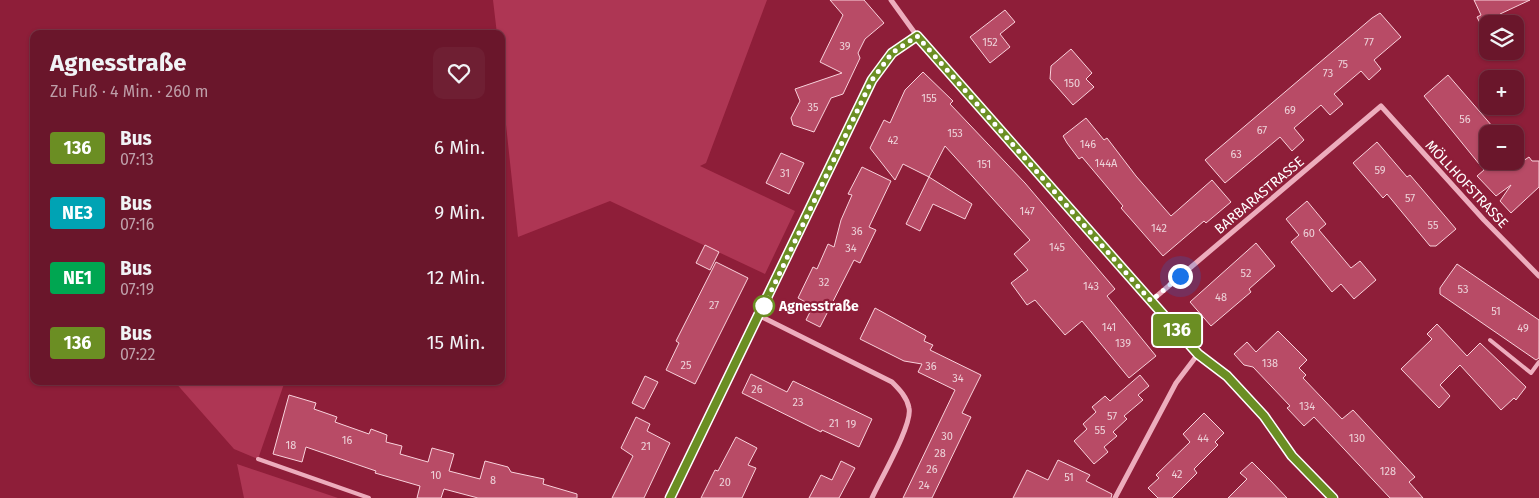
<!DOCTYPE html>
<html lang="de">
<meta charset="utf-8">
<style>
:root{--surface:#6a162b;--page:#6f1f33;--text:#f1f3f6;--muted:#be9fa9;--line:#7d3547}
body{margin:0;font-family:"Fira Sans",sans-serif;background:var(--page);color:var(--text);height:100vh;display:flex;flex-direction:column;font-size:19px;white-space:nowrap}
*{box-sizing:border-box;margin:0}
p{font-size:16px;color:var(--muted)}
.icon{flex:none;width:28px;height:28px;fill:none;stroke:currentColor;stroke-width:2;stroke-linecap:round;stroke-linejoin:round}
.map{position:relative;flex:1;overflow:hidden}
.details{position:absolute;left:30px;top:30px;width:475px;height:355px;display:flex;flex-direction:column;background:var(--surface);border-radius:10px;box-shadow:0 1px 4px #0004,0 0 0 1px var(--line)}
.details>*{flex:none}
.badge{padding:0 10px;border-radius:4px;font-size:18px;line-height:32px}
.buttons{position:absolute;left:1479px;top:15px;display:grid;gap:10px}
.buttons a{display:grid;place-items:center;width:45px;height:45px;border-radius:10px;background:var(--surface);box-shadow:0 1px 4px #0004,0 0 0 1px var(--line);font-size:25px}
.you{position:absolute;width:25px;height:25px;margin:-12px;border:4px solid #fff;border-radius:50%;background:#1a73e8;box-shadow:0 0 0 8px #1a73e833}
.map>.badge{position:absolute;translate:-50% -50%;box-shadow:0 0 0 2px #fff}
.round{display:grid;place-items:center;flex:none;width:52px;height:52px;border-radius:10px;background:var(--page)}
.head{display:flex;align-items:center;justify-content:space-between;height:85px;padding:0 20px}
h1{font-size:24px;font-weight:700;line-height:38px}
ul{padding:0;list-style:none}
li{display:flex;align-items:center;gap:15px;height:65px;padding:0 20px}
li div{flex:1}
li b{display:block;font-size:19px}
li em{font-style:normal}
li .badge{min-width:55px;font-weight:700;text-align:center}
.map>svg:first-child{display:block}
.green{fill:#ae3654}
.building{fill:#b84b66;stroke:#f9d2dc}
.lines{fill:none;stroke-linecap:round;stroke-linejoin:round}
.service{stroke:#edadbd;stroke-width:4}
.minor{stroke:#edadbd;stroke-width:5}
.line-casing{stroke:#fff;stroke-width:11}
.line{stroke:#6b8e23;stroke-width:8}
.walk{stroke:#fff;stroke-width:5;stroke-dasharray:0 9}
.stop-dot{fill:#fff;stroke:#6b8e23;stroke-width:2.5}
.labels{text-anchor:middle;stroke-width:4.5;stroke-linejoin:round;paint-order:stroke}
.number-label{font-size:11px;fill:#edd2d9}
.street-label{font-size:14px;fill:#fff;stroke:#8e1e39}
.stop-label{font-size:14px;font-weight:bold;fill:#fff;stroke:#8e1e39;text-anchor:start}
</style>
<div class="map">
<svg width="1539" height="498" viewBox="0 0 1539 498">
<rect width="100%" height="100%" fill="#8e1e39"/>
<path class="green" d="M493,0H767L706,163L700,166L795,211L765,274L610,201L518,237L501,78V34H497Z
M174,381H285L258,459L234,449Z
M237,464L338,498H244Z"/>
<path class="building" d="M830,0H864L884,23L865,39L858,53L860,58L843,94L831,98L814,132L793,125L791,118L800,101L795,89L842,73L820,62L843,15Z
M1474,0H1530L1500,14L1505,24H1488V40L1477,17L1481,15Z
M1005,10L1015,22L1000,34L1010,47L990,63L970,37Z
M1380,13L1401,37L1374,60L1381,69L1369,80L1361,71L1334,94L1343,104L1330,115L1321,105L1294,128L1304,140L1292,151L1280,137L1225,183L1205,160L1372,18Z
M1071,49L1092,73L1086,79L1094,87L1073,105L1050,79L1051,66Z
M1493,51H1508L1496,58Z
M923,72L953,101L950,104L1025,183L1115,289L1107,296L1156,356L1129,378L1082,321L1065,335L1035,300L1027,305L1011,283L1028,270L1014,254L1030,240L945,146L929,177L972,204L965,219L933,204L920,231L906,224L929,177L903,164L895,180L870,148L884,120L890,123L905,90Z
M1448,75L1499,134H1488V161H1515V153L1523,161L1529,157L1532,161H1539V187L1511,213L1500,201L1511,185L1496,196L1477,176L1484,170L1424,96Z
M1086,118L1104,140L1107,138L1136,176L1171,216L1212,180L1231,202L1206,223L1204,221L1163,256L1121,208L1123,206L1103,182L1082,157L1079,159L1067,143L1063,136Z
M1377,142L1407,177L1410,175L1456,229L1436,246H1430L1387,194L1383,198L1353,163Z
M781,153L804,163L789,194L766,183Z
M862,167L891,181L869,227L876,230L860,263L854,260L820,327L806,320L813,306L798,298L813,267L817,269L828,244L834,247L841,220L852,195L848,194Z
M1307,201L1326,224L1319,230L1351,268L1360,261L1376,280L1354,299L1341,284L1332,292L1291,242L1299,235L1286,219Z
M1256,243L1275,266L1249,289L1251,292L1211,326L1190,302Z
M705,245L719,252L710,270L696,263Z
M716,262L748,278L695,384L666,370L679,343L676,341Z
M1457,264L1539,320V358L1536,360L1440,294V288Z
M875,308L926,336L924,341L933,345L930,350L981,375L962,413L971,417L932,498H903L955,390L918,372L922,364L904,361L860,339Z
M1437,324L1467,356L1480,343L1526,387L1516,400L1514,398L1501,410L1460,365L1440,385L1450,396L1439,408L1401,369L1432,339L1427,334Z
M1278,331L1307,360L1299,368L1306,375L1303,378L1342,419L1353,410L1415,477L1409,482L1423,498H1390L1314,417L1304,426L1287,408L1290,406L1253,367L1244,365L1234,354L1247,342L1256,352Z
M751,374L787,392L793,381L872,419L859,447L822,430L821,432L742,393Z
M1140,375L1149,386L1138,395L1143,400L1124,416L1127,419L1113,432L1117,436L1104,447L1108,452L1094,464L1074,441L1087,429L1083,424L1096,412L1092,407L1105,396L1110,401Z
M645,376L658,382L644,409L632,403Z
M289,395L316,403L314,409L337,417L335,422L369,434L371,429L387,435L386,442L402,446L400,454L428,462L432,448L454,454L449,471L480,479L485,461L508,467L511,472L544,479L543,484L577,494V498H478L444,489L441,498H417L420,486L375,473L376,471L306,447L302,462L273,454Z
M1204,413L1224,433L1215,442L1218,445L1194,469L1197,473L1172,498H1158L1148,488L1159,478L1156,475L1190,442L1183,434Z
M636,417L650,424L647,431L670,443L644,498H612L633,456L621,448Z
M736,437L757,448L748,465L756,468L742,498H701L715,470L718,471Z
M1058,460L1090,475L1086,481L1112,494L1111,498H1013L1027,470L1048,480Z
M841,461L855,468L839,498H809L821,475L832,480Z
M1252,462L1270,480L1287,498H1228L1247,479L1240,473Z"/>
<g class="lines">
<path class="service" d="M1490,340L1531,373L1539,362
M258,459L369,498"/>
<path class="minor" d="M891,0L917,36L1198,354L1227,376L1264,416L1292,456L1333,498
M1151,301L1381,106L1484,220L1539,276
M760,316L892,382C899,389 907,397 909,408C913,424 880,480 872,498
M670,498L872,80L892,53L917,36
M1115,498L1176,383L1198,354"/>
</g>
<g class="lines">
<g class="line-casing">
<path id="line" d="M670,498L872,80L892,53L917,36L1198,354L1227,376L1264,416L1292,456L1333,498"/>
</g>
<use href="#line" class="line"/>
<path class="walk" d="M764,306L872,80L892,53L917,36L1151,301L1180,276"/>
</g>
<circle class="stop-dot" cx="764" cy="306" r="10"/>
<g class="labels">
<g class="number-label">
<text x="990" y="46">152</text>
<text x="1369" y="46">77</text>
<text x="845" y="50">39</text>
<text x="1343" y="68">75</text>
<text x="1328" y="77">73</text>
<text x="1072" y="87">150</text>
<text x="929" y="102">155</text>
<text x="813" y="111">35</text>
<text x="1290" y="114">69</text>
<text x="1465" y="123">56</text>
<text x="1262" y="134">67</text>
<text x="955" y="137">153</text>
<text x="893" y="144">42</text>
<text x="1088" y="148">146</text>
<text x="1236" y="158">63</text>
<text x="1106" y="167">144A</text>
<text x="984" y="168">151</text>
<text x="1380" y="174">59</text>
<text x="785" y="177">31</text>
<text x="1410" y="202">57</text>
<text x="1027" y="215">147</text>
<text x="1433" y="229">55</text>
<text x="1159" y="232">142</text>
<text x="857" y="235">36</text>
<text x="1309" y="237">60</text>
<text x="1057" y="251">145</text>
<text x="851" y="252">34</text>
<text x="1246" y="277">52</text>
<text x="824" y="286">32</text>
<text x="1091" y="290">143</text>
<text x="1463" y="293">53</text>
<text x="1221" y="301">48</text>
<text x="714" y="309">27</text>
<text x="1496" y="315">51</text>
<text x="1109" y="331">141</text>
<text x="1523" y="332">49</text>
<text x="1123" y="347">139</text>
<text x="1270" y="367">138</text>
<text x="686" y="369">25</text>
<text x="931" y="370">36</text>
<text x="958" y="382">34</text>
<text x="757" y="393">26</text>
<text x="798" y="406">23</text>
<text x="1307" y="410">134</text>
<text x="1112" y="420">57</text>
<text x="834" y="427">21</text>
<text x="851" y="428">19</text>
<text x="1100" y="434">55</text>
<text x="947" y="440">30</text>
<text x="1203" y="442">44</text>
<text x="1357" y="442">130</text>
<text x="347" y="444">16</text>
<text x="291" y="449">18</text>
<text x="646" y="450">21</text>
<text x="940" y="457">28</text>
<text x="932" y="473">26</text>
<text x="1388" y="475">128</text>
<text x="1177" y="478">42</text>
<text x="436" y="479">10</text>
<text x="1069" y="481">51</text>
<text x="493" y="484">8</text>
<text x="725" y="486">20</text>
<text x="924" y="489">24</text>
</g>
<g class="street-label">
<text transform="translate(1467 184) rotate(47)" y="5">MÖLLHOFSTRASSE</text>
<text transform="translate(1259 195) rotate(-40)" y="5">BARBARASTRASSE</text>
</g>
<g class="stop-label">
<text x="779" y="311">Agnesstraße</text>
</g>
</g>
</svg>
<div class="buttons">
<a><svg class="icon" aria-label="layers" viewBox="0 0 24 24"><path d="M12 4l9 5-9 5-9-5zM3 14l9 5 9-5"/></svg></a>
<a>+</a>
<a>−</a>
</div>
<div class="you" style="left:1180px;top:276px"></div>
<b class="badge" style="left:1177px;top:330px;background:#6b8e23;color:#fff">136</b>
<section class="details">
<div class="head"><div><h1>Agnesstraße</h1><p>Zu Fuß · 4 Min. · 260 m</p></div><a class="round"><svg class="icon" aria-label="heart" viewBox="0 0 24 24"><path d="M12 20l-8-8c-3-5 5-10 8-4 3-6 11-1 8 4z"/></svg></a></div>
<ul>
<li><span class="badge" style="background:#6b8e23;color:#fff">136</span><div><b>Bus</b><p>07:13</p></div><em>6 Min.</em></li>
<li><span class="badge" style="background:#00a3b4;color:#fff">NE3</span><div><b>Bus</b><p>07:16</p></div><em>9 Min.</em></li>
<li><span class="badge" style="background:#00a651;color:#fff">NE1</span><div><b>Bus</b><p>07:19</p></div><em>12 Min.</em></li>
<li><span class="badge" style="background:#6b8e23;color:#fff">136</span><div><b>Bus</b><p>07:22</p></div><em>15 Min.</em></li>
</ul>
</section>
</div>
